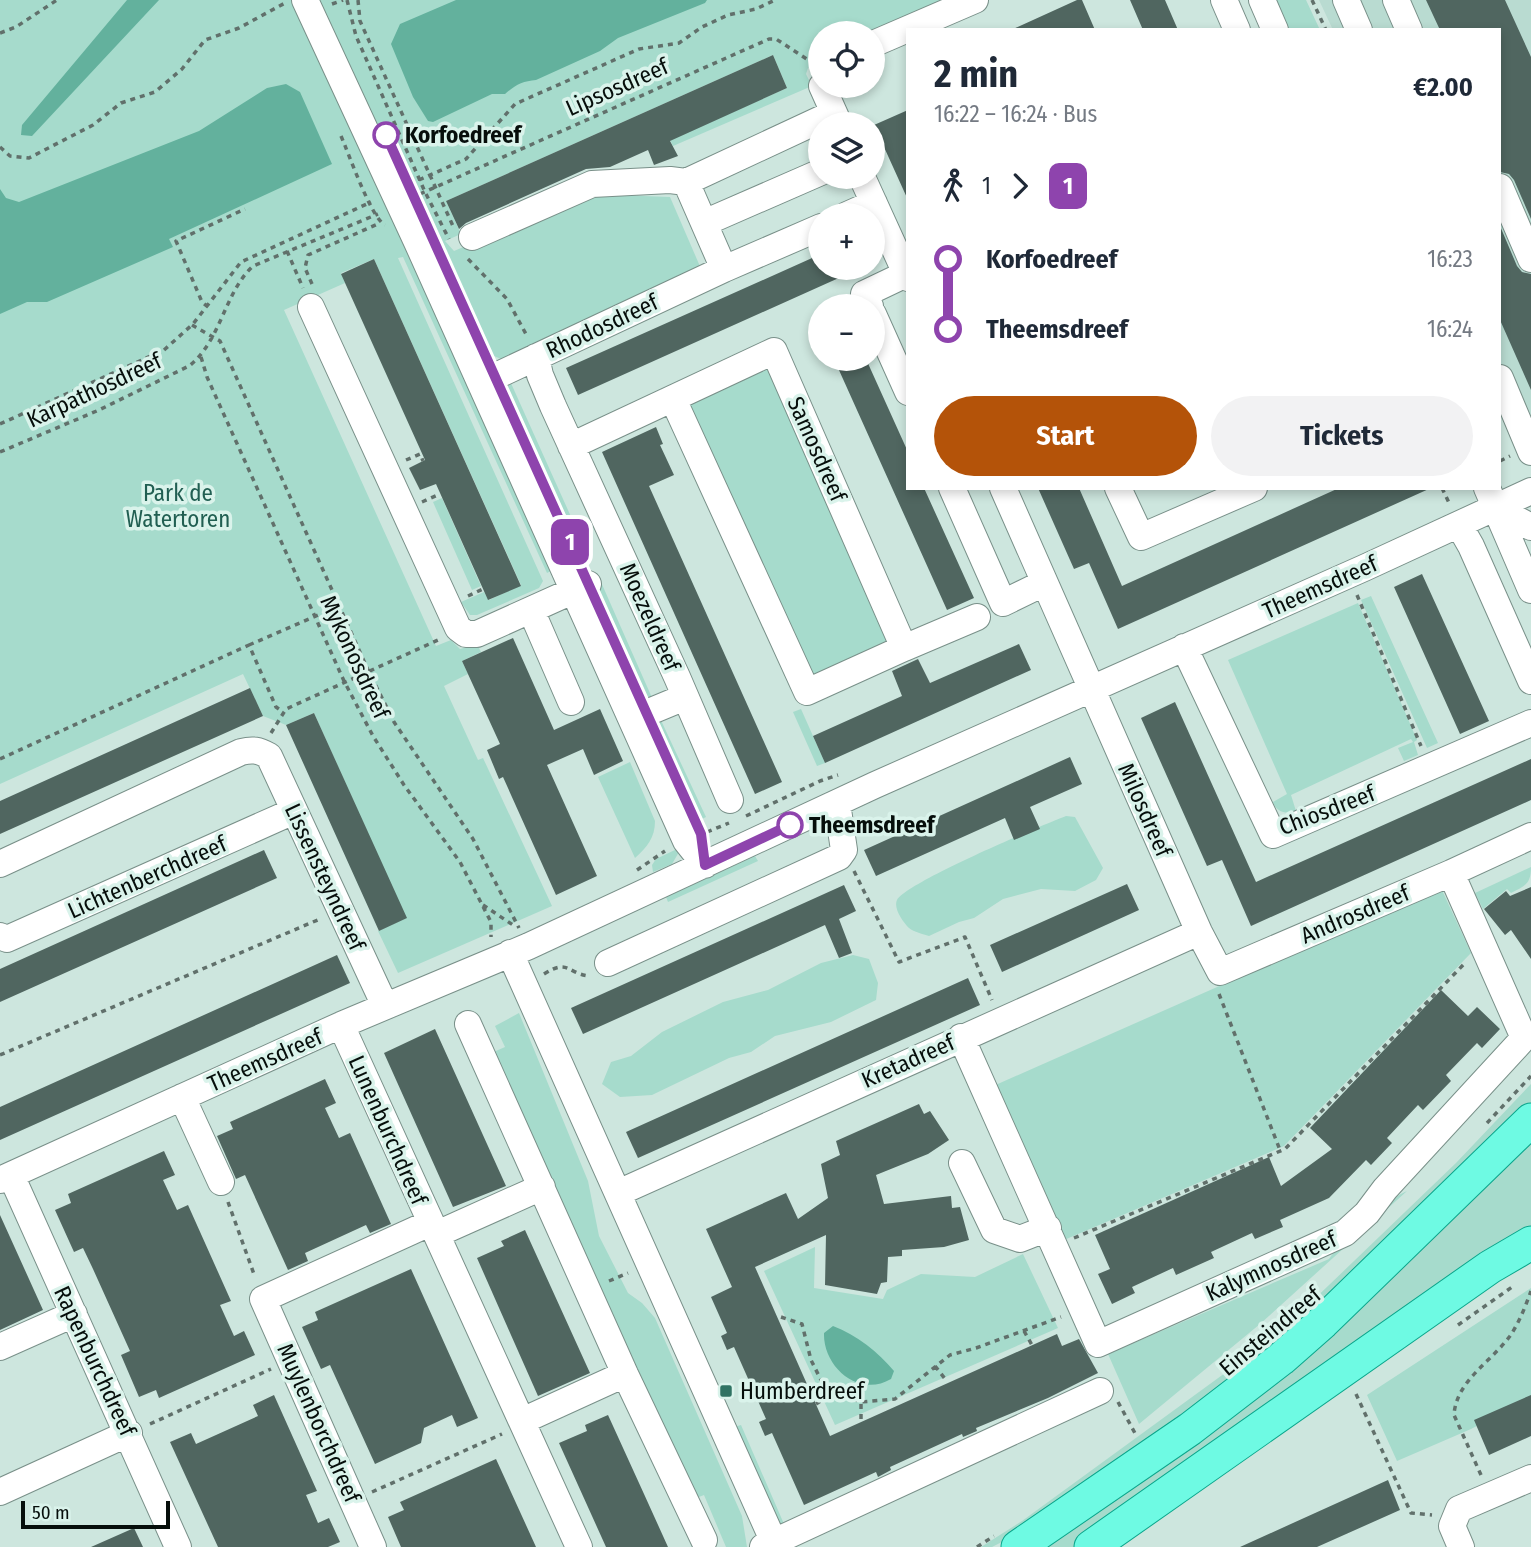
<!DOCTYPE html>
<meta charset="utf-8">
<style>
:root{--surface:#fff;--page:#f2f2f3;--text:#1f2937;--muted:#747a83;--accent:#b45309}
body{margin:0;font-family:"Fira Sans Condensed",sans-serif;background:var(--page);color:var(--text);height:100vh;display:flex;flex-direction:column;font-size:26px;white-space:nowrap}
*{box-sizing:border-box;margin:0}
p{font-size:23px;color:var(--muted)}
.icon{flex:none;width:38px;height:38px;fill:none;stroke:currentColor;stroke-width:2;stroke-linecap:round;stroke-linejoin:round}
.map{position:relative;flex:1;overflow:hidden}
.details{position:absolute;left:906px;top:28px;width:595px;height:462px;display:flex;flex-direction:column;background:var(--surface);border-radius:0px;box-shadow:0 4px 10px #0003}
.details>*{flex:none}
.badge{padding:0 14px;border-radius:10px;font-size:24px;line-height:46px}
.tools{position:absolute;left:808px;top:21px;display:grid;gap:14px}
.tools a{display:grid;place-items:center;width:77px;height:77px;border-radius:50%;background:var(--surface);box-shadow:0 4px 10px #0003;font-size:35px}
.scale{position:absolute;left:21px;bottom:18px;width:149px;box-sizing:border-box;padding-left:7px;border:4px solid #060e0b;border-top:0;font-size:19px;line-height:24px;white-space:nowrap;color:#060e0b;-webkit-text-stroke:5px #daf3eb;paint-order:stroke}
.map>.badge{position:absolute;translate:-50% -50%;box-shadow:0 0 0 4px #fff}
.legs{display:flex;align-items:center;gap:10px;height:77px;padding:0 28px;font-size:23px}
.legs p{margin-inline-start:auto}
.overview{display:flex;align-items:center;justify-content:space-between;height:119px;padding:0 28px}
h1{font-size:38px;font-weight:700;line-height:52px}
.cta{display:flex;gap:14px;margin-top:auto;padding:14px 28px}
.cta a{flex:1;height:80px;border-radius:42px;background:var(--accent);color:#fff;font-size:28px;font-weight:700;line-height:80px;text-align:center}
.cta a+a{background:var(--page);color:var(--text)}
ul{padding:0 28px;list-style:none}
li{display:flex;align-items:center;gap:24px;height:70px;font-size:26px}
li i{display:grid;place-items:center;width:10px;height:100%;margin:0 9px;background:currentColor}
li i::after{content:'';width:18px;height:18px;margin:-9px;border:5px solid;border-radius:50%;background:var(--surface)}
li p{margin-inline-start:auto}
li:first-child i{background:linear-gradient(#0000 50%,currentColor 0)}
li:last-child i{background:linear-gradient(currentColor 50%,#0000 0)}
.map>svg:first-child{display:block}
.built{fill:#b9dbd1}
.green{fill:#a6dbcc}
.water{fill:#63b19d}
.building{fill:#506660}
.lines{fill:none;stroke-linecap:round;stroke-linejoin:round}
.minor-casing{stroke:#799089;stroke-width:28}
.major-casing{stroke:#0ba58b;stroke-width:35}
.path{stroke:#61706b;stroke-width:3.5;stroke-dasharray:5 5;stroke-linecap:butt}
.minor{stroke:#fff;stroke-width:26}
.major{stroke:#6efae3;stroke-width:33}
.line-1-casing{stroke:#fff;stroke-width:16}
.line-1{stroke:#8e44ad;stroke-width:10}
.stop-1-dot{fill:#fff;stroke:#8e44ad;stroke-width:3.5}
.poi-dot{fill:#307363;stroke:#daf3eb;stroke-width:2.5}
.labels{text-anchor:middle;stroke-width:7;stroke-linejoin:round;paint-order:stroke}
.street-label{font-size:23px;fill:#060e0b;stroke:#daf3eb}
.stop-label{font-size:23px;font-weight:bold;fill:#060e0b;stroke:#daf3eb;text-anchor:start}
.park-label{font-size:23px;fill:#215f52;stroke:#daf3eb}
.poi-label{font-size:23px;fill:#060e0b;stroke:#daf3eb;text-anchor:start}
</style>
<div class="map">
<svg width="1531" height="1547" viewBox="0 0 1531 1547">
<rect width="100%" height="100%" fill="#cde6de"/>
<path class="built" d="M1319,0H1531V434L1500,400V30H1333Z"/>
<path class="green" d="M0,0H952L873,33H821V57L808,68L806,74L812,86L673,146L670,140L787,88L773,55L446,201L461,234L445,241L454,251L589,194L670,197L702,271L501,359L494,356L487,349L440,243L408,254L551,571L547,573L403,257L398,258L543,581L539,588L477,615H470L461,602L484,592L489,600L521,585L374,259L341,273L345,283L284,310L436,646L451,640L460,649L477,644L481,652L462,661L468,674L444,686L478,760L483,758L552,906L398,973L378,931L406,918L314,713L286,725L263,716L243,674L0,784Z
M1274,0H1306L1320,30H1287Z
M770,361L893,642L811,681L686,400Z
M510,381L590,559L588,563L584,564L507,394V386Z
M442,498L481,586L472,590L433,502Z
M597,573L653,700L645,697L640,691L588,576Z
M1371,596L1438,743L1427,748L1361,600Z
M1358,603L1417,740L1414,742L1418,755L1404,761L1398,748L1413,742L1411,739L1291,795L1296,811C1287,815 1276,812 1273,802L1287,794L1228,660Z
M801,709L825,763L817,766L793,712Z
M659,716L706,817L702,819L693,805L656,727Z
M630,762L655,821C655,838 647,847 635,858L598,777Z
M1066,816L1075,817L1103,868L1096,880L1075,891L1041,889L1003,899L974,918L959,922L929,936C923,934 914,932 909,928C903,922 893,908 897,900C907,882 1040,826 1066,816Z
M677,849L679,852L672,864L653,872L652,865L656,859Z
M755,856L758,861L668,902L666,897Z
M1531,867C1531,884 1525,886 1511,893L1507,889L1483,909L1475,893Z
M1441,888L1471,953L1284,1146L1057,1243L991,1087Z
M853,955L869,959L878,983L876,1000L831,1022L775,1036L751,1052L729,1058L652,1095L620,1097L602,1084L611,1062L631,1056L662,1032L723,1002L768,990L821,963Z
M519,1013L588,1181L599,1236L628,1293L642,1303L655,1318L742,1516L747,1547H726L704,1495L691,1500L489,1054L505,1047L495,1026Z
M1531,1084V1109L1283,1343L1027,1529L992,1547H981L1022,1521L1277,1335L1456,1163Z
M1531,1135V1229L1075,1547H1043Z
M1407,1191L1260,1324L1139,1424L1108,1354L1329,1259C1348,1233 1377,1205 1407,1191Z
M815,1247L814,1288L883,1299L887,1290L921,1274L975,1277L1023,1254L1058,1328L835,1425L764,1271Z
M1531,1288V1398L1471,1429L1397,1461L1367,1395Z
M741,1425L784,1524L777,1522L734,1427Z"/>
<path class="water" d="M127,0H159L32,136L21,135L22,125Z
M456,0H707L705,3L618,38L600,51L536,80C523,81 515,85 505,94H492L433,122L428,121L413,97L391,44L400,24Z
M286,84L300,92L332,164L169,239L173,247L47,302H27L0,314V189L6,198L19,202L199,131L267,88Z
M833,1326C857,1335 878,1352 894,1371L891,1379C859,1398 823,1367 824,1333Z"/>
<path class="building" d="M1077,0H1082L1095,30H1011Z
M1130,0H1165L1178,30H1143Z
M1426,0H1505L1531,57V219L1514,180L1509,174L1500,172V30H1440Z
M773,55L787,88L670,141L678,156L654,165L648,150L610,167L586,169L466,223L459,229L446,201Z
M908,110V200L874,125Z
M1500,226L1517,266L1522,272L1531,274V390L1500,320Z
M821,254V268H861L578,395L566,368Z
M374,259L521,586L488,600L436,484L420,490L409,468L425,460L341,274Z
M834,359H866L908,452V488H924L974,598L947,610Z
M656,427L663,444L660,445L674,475L649,486L782,782L755,794L602,452Z
M1038,488H1079L1122,586L1339,488H1431L1118,629L1089,563L1074,569Z
M1422,574L1489,721L1460,734L1394,587Z
M513,638L554,730L600,709L623,761L594,775L583,749L547,765L597,876L556,895L503,777L499,779L487,750L500,744L462,661Z
M1019,644L1031,670L825,763L813,736L902,696L892,671L918,659L930,683Z
M250,688L263,716L0,834V801Z
M1175,702L1256,882L1531,759V800L1251,926L1222,860L1207,866L1141,718Z
M314,713L407,918L379,931L286,725Z
M1070,757L1082,784L1030,807L1040,829L1014,840L1005,818L876,876L864,850Z
M264,850L277,878L0,1002V969Z
M1127,884L1139,910L1002,972L990,945Z
M844,885L856,911L839,919L852,953L839,958L825,925L583,1034L571,1008Z
M1531,887V959L1511,930L1505,935L1484,909L1506,891L1510,896Z
M337,955L350,983L0,1140V1107Z
M968,978L980,1005L638,1158L626,1132Z
M1441,990L1468,1016L1477,1007L1500,1029L1482,1048L1477,1043L1446,1075L1451,1081L1423,1110L1418,1105L1387,1138L1392,1143L1371,1165L1366,1160L1329,1198L1280,1220L1283,1227L1255,1239L1252,1233L1211,1252L1214,1258L1176,1275L1173,1268L1132,1287L1135,1293L1112,1304L1098,1274L1110,1269L1095,1235L1269,1157L1281,1186L1332,1149L1310,1128Z
M435,1029L506,1186L453,1207L384,1053Z
M325,1079L336,1103L325,1108L339,1138L350,1133L391,1224L370,1233L366,1225L305,1253L308,1261L288,1270L245,1175L236,1179L217,1136L233,1129L230,1122Z
M919,1104L924,1114L930,1111L949,1140L928,1154L876,1175L884,1204L951,1196L952,1208L960,1207L969,1240L944,1247L902,1250V1256L888,1257L887,1282L881,1283L877,1294L825,1285L826,1235L755,1267L830,1436L1057,1334L1062,1346L1079,1339L1098,1373L1048,1398L976,1428L977,1431L963,1437L962,1434L890,1467L891,1470L878,1477L876,1472L804,1505L772,1433L765,1436L759,1422L766,1419L734,1347L727,1350L721,1336L727,1333L711,1297L732,1287L706,1229L786,1193L798,1219L828,1198L821,1164L840,1155L836,1141Z
M164,1151L175,1175L163,1180L177,1210L188,1205L231,1301L220,1305L234,1336L244,1331L255,1355L159,1398L156,1390L139,1397L121,1355L130,1351L93,1269L83,1248L74,1252L55,1210L71,1203L68,1194Z
M0,1215L43,1310L0,1330Z
M525,1230L590,1373L538,1396L477,1258L504,1246L501,1241Z
M411,1269L478,1418L457,1427L452,1415L424,1428L421,1443L375,1464L330,1365L321,1369L302,1327L318,1320L315,1312Z
M274,1395L317,1491L306,1495L318,1523L329,1518L340,1542L328,1547H218L170,1442L191,1433L196,1444L258,1416L253,1405Z
M1531,1395V1436L1489,1455L1474,1420Z
M608,1415L644,1494L668,1547H606L592,1516L559,1443L587,1431L585,1425Z
M496,1459L536,1547H401L388,1517L404,1510L400,1502Z
M1388,1480L1400,1510L1317,1547H1240Z
M134,1528L143,1547H91Z"/>
<g class="lines">
<g class="minor-casing">
<path id="minor" d="M305,0L417,242L686,841L705,865
M1224,0L1237,30
M1262,0L1275,30
M1346,0L1359,30
M1396,0L1409,30
M873,44L975,0
M822,86L839,124
M862,177L908,278
M686,182L724,269
M1500,187L1531,259
M847,215L874,203
M704,223L821,172
M472,237L592,184L670,180L686,182L834,113
M870,306L864,294L906,274
M311,307L458,628L466,634H477L588,584
M873,314L908,392
M536,357L540,375L553,406L677,677L730,800
M1500,378L1531,452
M481,383L724,269L821,227
M571,446L774,351L904,648L807,692L673,399
M952,488L1003,603L1044,583
M1003,488L1199,932L1220,972L1451,873L1531,836
M1118,488L1141,537L1254,488
M1487,488L1531,590
M1496,508L1531,527
M1459,525L1471,546L1531,681
M531,610L571,702
M1184,647L1273,835L1531,723
M904,648L977,617
M632,719L685,697
M0,864L241,752C253,749 258,750 269,756L385,1006
M0,936L7,939L294,811
M510,953L776,1547
M608,963L839,857L844,850L837,803
M468,1024L625,1374L704,1540
M341,1025L579,1547
M961,1037L1098,1344L1345,1233L1367,1213L1385,1189L1524,1038L1451,873
M182,1097L221,1182
M962,1163L994,1230L1020,1239L1048,1228
M11,1175L178,1547
M0,1180L341,1025L529,946L875,785L1364,568L1531,491
M618,1193L1199,932
M437,1234L542,1187
M0,1347L74,1314
M522,1421L625,1374
M0,1492L129,1433
M373,1547L263,1299L430,1223
M763,1547L1100,1391
M1461,1547L1452,1526L1459,1509L1531,1478"/>
</g>
<g class="major-casing">
<path id="major" d="M1018,1547L1190,1429L1281,1359L1323,1322L1531,1120
M1091,1547L1490,1267L1531,1243"/>
</g>
<path class="path" d="M347,0L356,36L425,192L449,239
M358,0L360,21L453,226
M1312,0L1326,30
M332,4L343,0
M0,33L16,27L57,0
M341,136C349,154 371,218 385,225
M0,147L10,156L29,158L93,125L121,103L155,92L182,69L205,40L239,28L285,3
M419,180L466,159L515,104L639,49L679,43L702,27L728,15L756,9L775,0
M420,194L769,39H776L816,65
M287,251L303,288
M468,259L507,299L527,336
M312,284L305,268L308,255L380,223
M208,307L202,302L176,241L245,209
M192,325L220,341L368,670L394,722L473,839L519,928
M201,357L207,377L344,681L373,736L404,785L460,862L491,922V937
M0,424L164,350L193,324L241,262L371,202
M0,452L99,410L189,366C221,341 224,293 253,266L378,214
M406,460L420,454L423,461
M1500,461L1510,456
M1442,488L1450,505
M422,502L440,494
M1357,595L1421,746
M468,596L483,589
M249,645L339,606
M271,733L286,709L438,640
M0,759L249,645L276,707L283,712
M746,816L820,781L838,775
M707,832L729,823
M637,870L665,851
M854,871L899,962L965,937L992,1000
M483,905L516,927
M544,974C569,958 567,974 590,976
M1219,994L1280,1150
M0,1055L320,919
M1487,1123L1531,1076
M228,1202L255,1277
M1074,1238L1285,1149L1466,962
M609,1281L628,1273
M781,1317L802,1324L811,1360L824,1386L861,1402L895,1399L950,1355L976,1348L1061,1317
M1458,1325L1515,1285
M1024,1331L1032,1345
M935,1366L946,1380
M1356,1394L1411,1513L1432,1515
M1118,1402L1136,1435
M816,1404L837,1391
M861,1419V1402
M150,1424L271,1369
M1481,1475L1454,1415C1456,1381 1491,1362 1510,1336C1519,1323 1526,1305 1531,1291
M372,1492L502,1434
M977,1547L994,1536"/>
<use href="#minor" class="minor"/>
<use href="#major" class="major"/>
</g>
<g class="lines">
<g class="line-1-casing">
<path id="line-1" d="M386,135L701,834L705,865L790,825"/>
</g>
<use href="#line-1" class="line-1"/>
</g>
<g class="stop-1-dot">
<circle cx="386" cy="135" r="12"/>
<circle cx="790" cy="825" r="12"/>
</g>
<rect class="poi-dot" x="719" y="1384" width="14" height="14" rx="3.5"/>
<g class="labels">
<g class="street-label">
<text transform="translate(617 87) rotate(-24)" y="8">Lipsosdreef</text>
<text transform="translate(602 326) rotate(-25)" y="8">Rhodosdreef</text>
<text transform="translate(94 390) rotate(-25)" y="8">Karpathosdreef</text>
<text transform="translate(817 449) rotate(66)" y="8">Samosdreef</text>
<text transform="translate(1320 587) rotate(-24)" y="8">Theemsdreef</text>
<text transform="translate(650 617) rotate(66)" y="8">Moezeldreef</text>
<text transform="translate(355 657) rotate(65)" y="8">Mykonosdreef</text>
<text transform="translate(1145 810) rotate(66)" y="8">Milosdreef</text>
<text transform="translate(1327 810) rotate(-21)" y="8">Chiosdreef</text>
<text transform="translate(147 877) rotate(-24)" y="8">Lichtenberchdreef</text>
<text transform="translate(325 877) rotate(65)" y="8">Lissensteyndreef</text>
<text transform="translate(1355 914) rotate(-23)" y="8">Androsdreef</text>
<text transform="translate(265 1060) rotate(-24)" y="8">Theemsdreef</text>
<text transform="translate(908 1061) rotate(-24)" y="8">Kretadreef</text>
<text transform="translate(388 1130) rotate(66)" y="8">Lunenburchdreef</text>
<text transform="translate(1271 1266) rotate(-24)" y="8">Kalymnosdreef</text>
<text transform="translate(1270 1331) rotate(-40)" y="8">Einsteindreef</text>
<text transform="translate(95 1361) rotate(65)" y="8">Rapenburchdreef</text>
<text transform="translate(319 1423) rotate(66)" y="8">Muylenborchdreef</text>
</g>
<g class="stop-label">
<text x="405" y="143">Korfoedreef</text>
<text x="809" y="833">Theemsdreef</text>
</g>
<g class="park-label">
<text x="178" y="501">Park de<tspan x="178" dy="26">Watertoren</tspan></text>
</g>
<g class="poi-label">
<text x="740" y="1399">Humberdreef</text>
</g>
</g>
</svg>
<div class="tools">
<a><svg class="icon" aria-label="locate" viewBox="0 0 24 24"><circle cx="12" cy="12" r="6"/><path d="M12 2v4M12 18v4M2 12h4M18 12h4"/></svg></a>
<a><svg class="icon" aria-label="layers" viewBox="0 0 24 24"><path d="M12 4l9 5-9 5-9-5zM3 14l9 5 9-5"/></svg></a>
<a>+</a>
<a>−</a>
</div>
<div class="scale">50 m</div>
<b class="badge" style="left:570px;top:542px;background:#8e44ad;color:#fff">1</b>
<section class="details">
<div class="overview"><div><h1>2 min</h1><p>16:22 – 16:24 · Bus</p></div><b>€2.00</b></div>
<div class="legs"><svg class="icon" aria-label="walk" viewBox="0 0 24 24"><circle cx="13" cy="4" r="2"/><path d="M13 8l-2 6 4 7M11 14l-3 7M7 12l3-4h3l4 4"/></svg>1<svg class="icon" aria-label="forward" viewBox="0 0 24 24"><path d="M9 5l7 7-7 7"/></svg><b class="badge" style="background:#8e44ad;color:#fff">1</b></div>
<ul>
<li><i style="color:#8e44ad"></i><b>Korfoedreef</b><p>16:23</p></li>
<li><i style="color:#8e44ad"></i><b>Theemsdreef</b><p>16:24</p></li>
</ul>
<div class="cta"><a>Start</a><a>Tickets</a></div>
</section>
</div>
